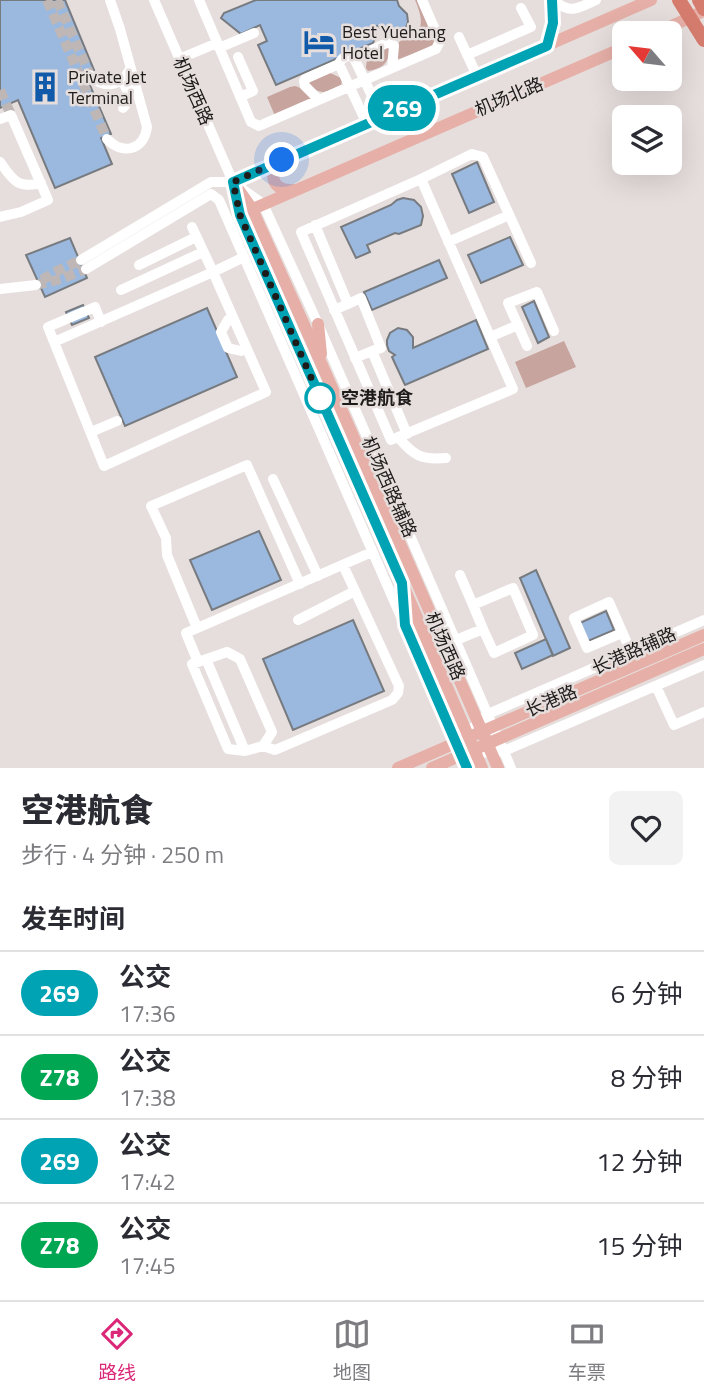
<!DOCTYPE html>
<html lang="zh">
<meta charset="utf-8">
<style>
:root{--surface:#fff;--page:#f2f2f3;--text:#2b2b33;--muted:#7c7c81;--line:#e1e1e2;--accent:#db2777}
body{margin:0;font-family:"Titillium Web","Noto Sans SC",sans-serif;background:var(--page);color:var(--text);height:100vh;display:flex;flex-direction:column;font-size:26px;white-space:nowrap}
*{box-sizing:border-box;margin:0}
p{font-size:23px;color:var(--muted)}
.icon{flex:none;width:38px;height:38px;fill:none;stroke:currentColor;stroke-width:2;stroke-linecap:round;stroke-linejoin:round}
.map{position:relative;height:768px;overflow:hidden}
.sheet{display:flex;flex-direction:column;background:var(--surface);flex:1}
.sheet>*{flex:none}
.badge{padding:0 14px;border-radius:23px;font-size:24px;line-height:46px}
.needle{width:46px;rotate:298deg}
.controls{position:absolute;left:612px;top:21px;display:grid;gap:14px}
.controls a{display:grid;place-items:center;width:70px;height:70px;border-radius:10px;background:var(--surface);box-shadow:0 7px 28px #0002;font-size:35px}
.you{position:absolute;width:35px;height:35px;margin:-18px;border:5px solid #fff;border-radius:50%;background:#1a73e8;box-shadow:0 0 0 10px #1a73e833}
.map>.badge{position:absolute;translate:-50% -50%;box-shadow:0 0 0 4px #fff}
h2{padding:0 21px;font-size:26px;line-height:63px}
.round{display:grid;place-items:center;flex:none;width:74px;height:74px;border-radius:10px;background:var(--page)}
.head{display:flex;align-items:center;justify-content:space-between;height:119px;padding:0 21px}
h1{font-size:33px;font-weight:800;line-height:52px}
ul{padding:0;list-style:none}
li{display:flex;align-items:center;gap:21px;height:84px;padding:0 21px;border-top:2px solid var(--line)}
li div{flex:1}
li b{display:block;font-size:26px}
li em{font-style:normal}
li .badge{min-width:77px;font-weight:700;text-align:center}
.menu{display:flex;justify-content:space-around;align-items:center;height:98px;border-top:2px solid var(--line);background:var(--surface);font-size:19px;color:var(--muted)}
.menu a{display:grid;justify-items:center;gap:4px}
.menu .current{color:var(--accent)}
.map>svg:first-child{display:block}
.green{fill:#c7a49e}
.building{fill:#9bb9df;stroke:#777b80;stroke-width:2}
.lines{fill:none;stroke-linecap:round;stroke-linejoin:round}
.minor-tunnel{stroke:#beb7b5;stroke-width:10;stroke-dasharray:10 5;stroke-linecap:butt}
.minor{stroke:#fff;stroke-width:10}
.major{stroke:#e6b0a8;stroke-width:12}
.highway{stroke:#d57c6e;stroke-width:14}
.line-casing{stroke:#fff;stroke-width:16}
.line{stroke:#00a3b4;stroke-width:10}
.walk{stroke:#1e1b1b;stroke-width:7;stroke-dasharray:0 12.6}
.stop-dot{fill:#fff;stroke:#00a3b4;stroke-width:3.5}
.labels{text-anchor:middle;stroke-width:5;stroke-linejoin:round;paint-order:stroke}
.poi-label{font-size:18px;fill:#1e1b1b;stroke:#e6dedc;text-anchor:start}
.street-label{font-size:18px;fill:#1e1b1b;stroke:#e6dedc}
.stop-label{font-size:18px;font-weight:bold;fill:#1e1b1b;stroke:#e6dedc;text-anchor:start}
</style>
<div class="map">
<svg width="704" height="768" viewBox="0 0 704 768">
<rect width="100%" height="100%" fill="#e6dedc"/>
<path class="green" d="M415,0H418L436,41L433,46L399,59L397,58L399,42C403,39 410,37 415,34C426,26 419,10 415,0Z
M387,47L390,51C388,64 381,69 368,71L366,68C367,52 373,53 387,47Z
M328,72L341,78L342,81L341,85C327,91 324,96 310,87L308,81Z
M295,86C302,88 308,92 311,99L275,116L267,97L290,87Z
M564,341L576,367L526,388L515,362Z"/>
<path class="building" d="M0,0H65L94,70L85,74L111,134L101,138L112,164L55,188L18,100L0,108Z
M256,0H397L399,6L407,14L408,22L405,30L402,33L395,35L377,26L374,31L376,36L373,43L276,85L258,45L267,41L260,25L241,34L221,18L224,13Z
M477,162L494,202L469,213L452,174Z
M403,198L414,200L421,207L423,216L421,225L399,234L395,233L367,245L370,252L356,258L341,227L391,205L397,200Z
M510,237L523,265L481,283L468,255Z
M70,238L87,278L45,297L26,255Z
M439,260L447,278L372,310L364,292Z
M534,301L549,337L538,343L522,307Z
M83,305L89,318L72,325L66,312Z
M207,308L237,377L125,426L95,357Z
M476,320L488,349L405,385L392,357L395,355L389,351L387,345V340L390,333L398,328L407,330L413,337V348Z
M259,531L281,580L212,610L190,560Z
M536,570L570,648L553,656L520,578Z
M606,611L614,630L588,641L580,623Z
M353,620L384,691L293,730L263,659Z
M546,639L553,655L522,669L515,653Z"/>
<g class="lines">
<path class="minor-tunnel" d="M47,0L107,139
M57,0L90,75
M0,90L11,115
M42,280L57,271L81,260
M36,285L61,279L86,269"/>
<path class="minor" d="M154,0L233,182
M199,0L251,122L259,126L436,49L440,41L422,0
M554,0C570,15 578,8 596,0
M459,37L477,76
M219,48L254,33
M467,55L531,27L521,8
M238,57L253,91L240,97
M354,58L389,42L394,46L392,68
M179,59L217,43
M90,75C103,89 121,87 130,69
M122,80C128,91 132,99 123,108
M319,100L305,86L304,81L305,79L339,64
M0,119L11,115L48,200L21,212L0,217
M367,124L339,64C342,57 347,54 354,58L382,117
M107,139C122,155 144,151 147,127L120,29L110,0
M0,162C13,180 17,189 41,183
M421,179L513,389L391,440L301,232Z
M421,179L472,154L483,157L531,263
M238,186L263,204L318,324L511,768
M315,225L348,304L334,310
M192,227L213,272L54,342L104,466L266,392L213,272L244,257
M448,242L509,215
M81,260L211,182H233
M139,265L196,237
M86,269L211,194L219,200L467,768
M0,289L36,285
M121,290L203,252
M348,304L361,298L381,348L372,351
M233,318L228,320L221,332L228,348L241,351L246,348
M490,337L518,325
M54,342L48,327L95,307L101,322
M527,346L508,303L537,292L554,331
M355,358L372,351L407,434
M91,432L117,421
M398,437C414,456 421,460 446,458
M273,479L318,576
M460,575L473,605
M298,620L355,591
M197,628L167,555L166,538L151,506L247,465L300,584
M622,633L587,648L574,618L609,602L631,652
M456,640L483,629L494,653L533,635L513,588L473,605L483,629
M206,659L245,751
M198,662L192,664L228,749L245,751L263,746L272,732L240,659L227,652L198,662L186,633L372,552
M656,686L674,725L704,712
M462,738L488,714L704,620
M263,746L275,750L392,700L398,693L399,686L343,565
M469,754L504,751L704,665"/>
<path class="major" d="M657,33L704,11
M546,46L553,23L552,0
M282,160C266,174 273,192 294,190
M233,182L252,209L322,365L498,768
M233,182L651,0
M234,189L240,215L402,583L482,768
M246,212L625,47
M318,324L321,354
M403,594L405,625
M599,666H629
M398,768L704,635
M432,768L704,649"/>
<path class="highway" d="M679,0L704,40
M699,0L704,9"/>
</g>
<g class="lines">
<g class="line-casing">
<path id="line" d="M467,768L405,625L402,583L240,215L233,182L547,46L553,23L552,0"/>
</g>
<use href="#line" class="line"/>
<path class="walk" d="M282,160L233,182L240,215L320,398"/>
</g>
<defs>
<g id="hotel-bare" transform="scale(2.415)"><path d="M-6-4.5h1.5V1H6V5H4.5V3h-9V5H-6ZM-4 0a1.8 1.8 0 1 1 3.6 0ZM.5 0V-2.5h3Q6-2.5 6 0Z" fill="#105aa9" stroke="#e6dedc" stroke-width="2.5" paint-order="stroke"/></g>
<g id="building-bare" transform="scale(2.415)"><path d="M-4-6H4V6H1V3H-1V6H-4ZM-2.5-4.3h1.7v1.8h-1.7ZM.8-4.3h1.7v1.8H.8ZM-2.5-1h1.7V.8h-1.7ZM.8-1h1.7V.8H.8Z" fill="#105aa9" stroke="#e6dedc" stroke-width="2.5" paint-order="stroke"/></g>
</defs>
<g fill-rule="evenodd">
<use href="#hotel-bare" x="319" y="42"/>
<use href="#building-bare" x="45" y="87"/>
</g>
<circle class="stop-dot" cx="320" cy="398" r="14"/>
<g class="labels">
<g class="poi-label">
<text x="342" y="38">Best Yuehang<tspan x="342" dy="21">Hotel</tspan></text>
<text x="68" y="83">Private Jet<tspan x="68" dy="21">Terminal</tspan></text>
</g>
<g class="street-label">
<text transform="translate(193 91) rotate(66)" y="6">机场西路</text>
<text transform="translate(509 97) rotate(-23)" y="6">机场北路</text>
<text transform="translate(389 487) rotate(66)" y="6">机场西路辅路</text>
<text transform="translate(445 646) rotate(66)" y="6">机场西路</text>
<text transform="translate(634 651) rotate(-24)" y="6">长港路辅路</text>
<text transform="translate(551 701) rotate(-23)" y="6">长港路</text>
</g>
<g class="stop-label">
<text x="341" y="404">空港航食</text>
</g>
</g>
</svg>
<div class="controls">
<a><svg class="needle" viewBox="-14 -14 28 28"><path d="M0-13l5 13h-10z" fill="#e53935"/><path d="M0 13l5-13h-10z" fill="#7c7c81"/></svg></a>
<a><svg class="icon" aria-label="layers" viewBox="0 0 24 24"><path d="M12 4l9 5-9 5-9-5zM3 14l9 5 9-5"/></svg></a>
</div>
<div class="you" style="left:282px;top:160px"></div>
<b class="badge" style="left:402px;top:108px;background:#00a3b4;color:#fff">269</b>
</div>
<section class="sheet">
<div class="head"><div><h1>空港航食</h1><p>步行 · 4 分钟 · 250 m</p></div><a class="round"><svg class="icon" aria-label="heart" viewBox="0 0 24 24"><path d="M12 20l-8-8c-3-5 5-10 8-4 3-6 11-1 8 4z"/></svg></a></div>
<h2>发车时间</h2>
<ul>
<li><span class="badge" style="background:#00a3b4;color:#fff">269</span><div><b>公交</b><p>17:36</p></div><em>6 分钟</em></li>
<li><span class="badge" style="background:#00a651;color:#fff">Z78</span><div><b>公交</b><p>17:38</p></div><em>8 分钟</em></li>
<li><span class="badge" style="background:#00a3b4;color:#fff">269</span><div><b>公交</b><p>17:42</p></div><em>12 分钟</em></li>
<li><span class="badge" style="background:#00a651;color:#fff">Z78</span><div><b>公交</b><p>17:45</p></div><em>15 分钟</em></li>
</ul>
</section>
<nav class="menu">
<a class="current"><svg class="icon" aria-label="directions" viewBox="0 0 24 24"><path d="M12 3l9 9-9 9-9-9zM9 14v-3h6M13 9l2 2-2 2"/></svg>路线</a>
<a><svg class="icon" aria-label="map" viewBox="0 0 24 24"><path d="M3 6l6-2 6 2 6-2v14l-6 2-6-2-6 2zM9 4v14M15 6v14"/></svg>地图</a>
<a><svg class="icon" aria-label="tickets" viewBox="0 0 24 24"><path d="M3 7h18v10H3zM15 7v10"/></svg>车票</a>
</nav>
